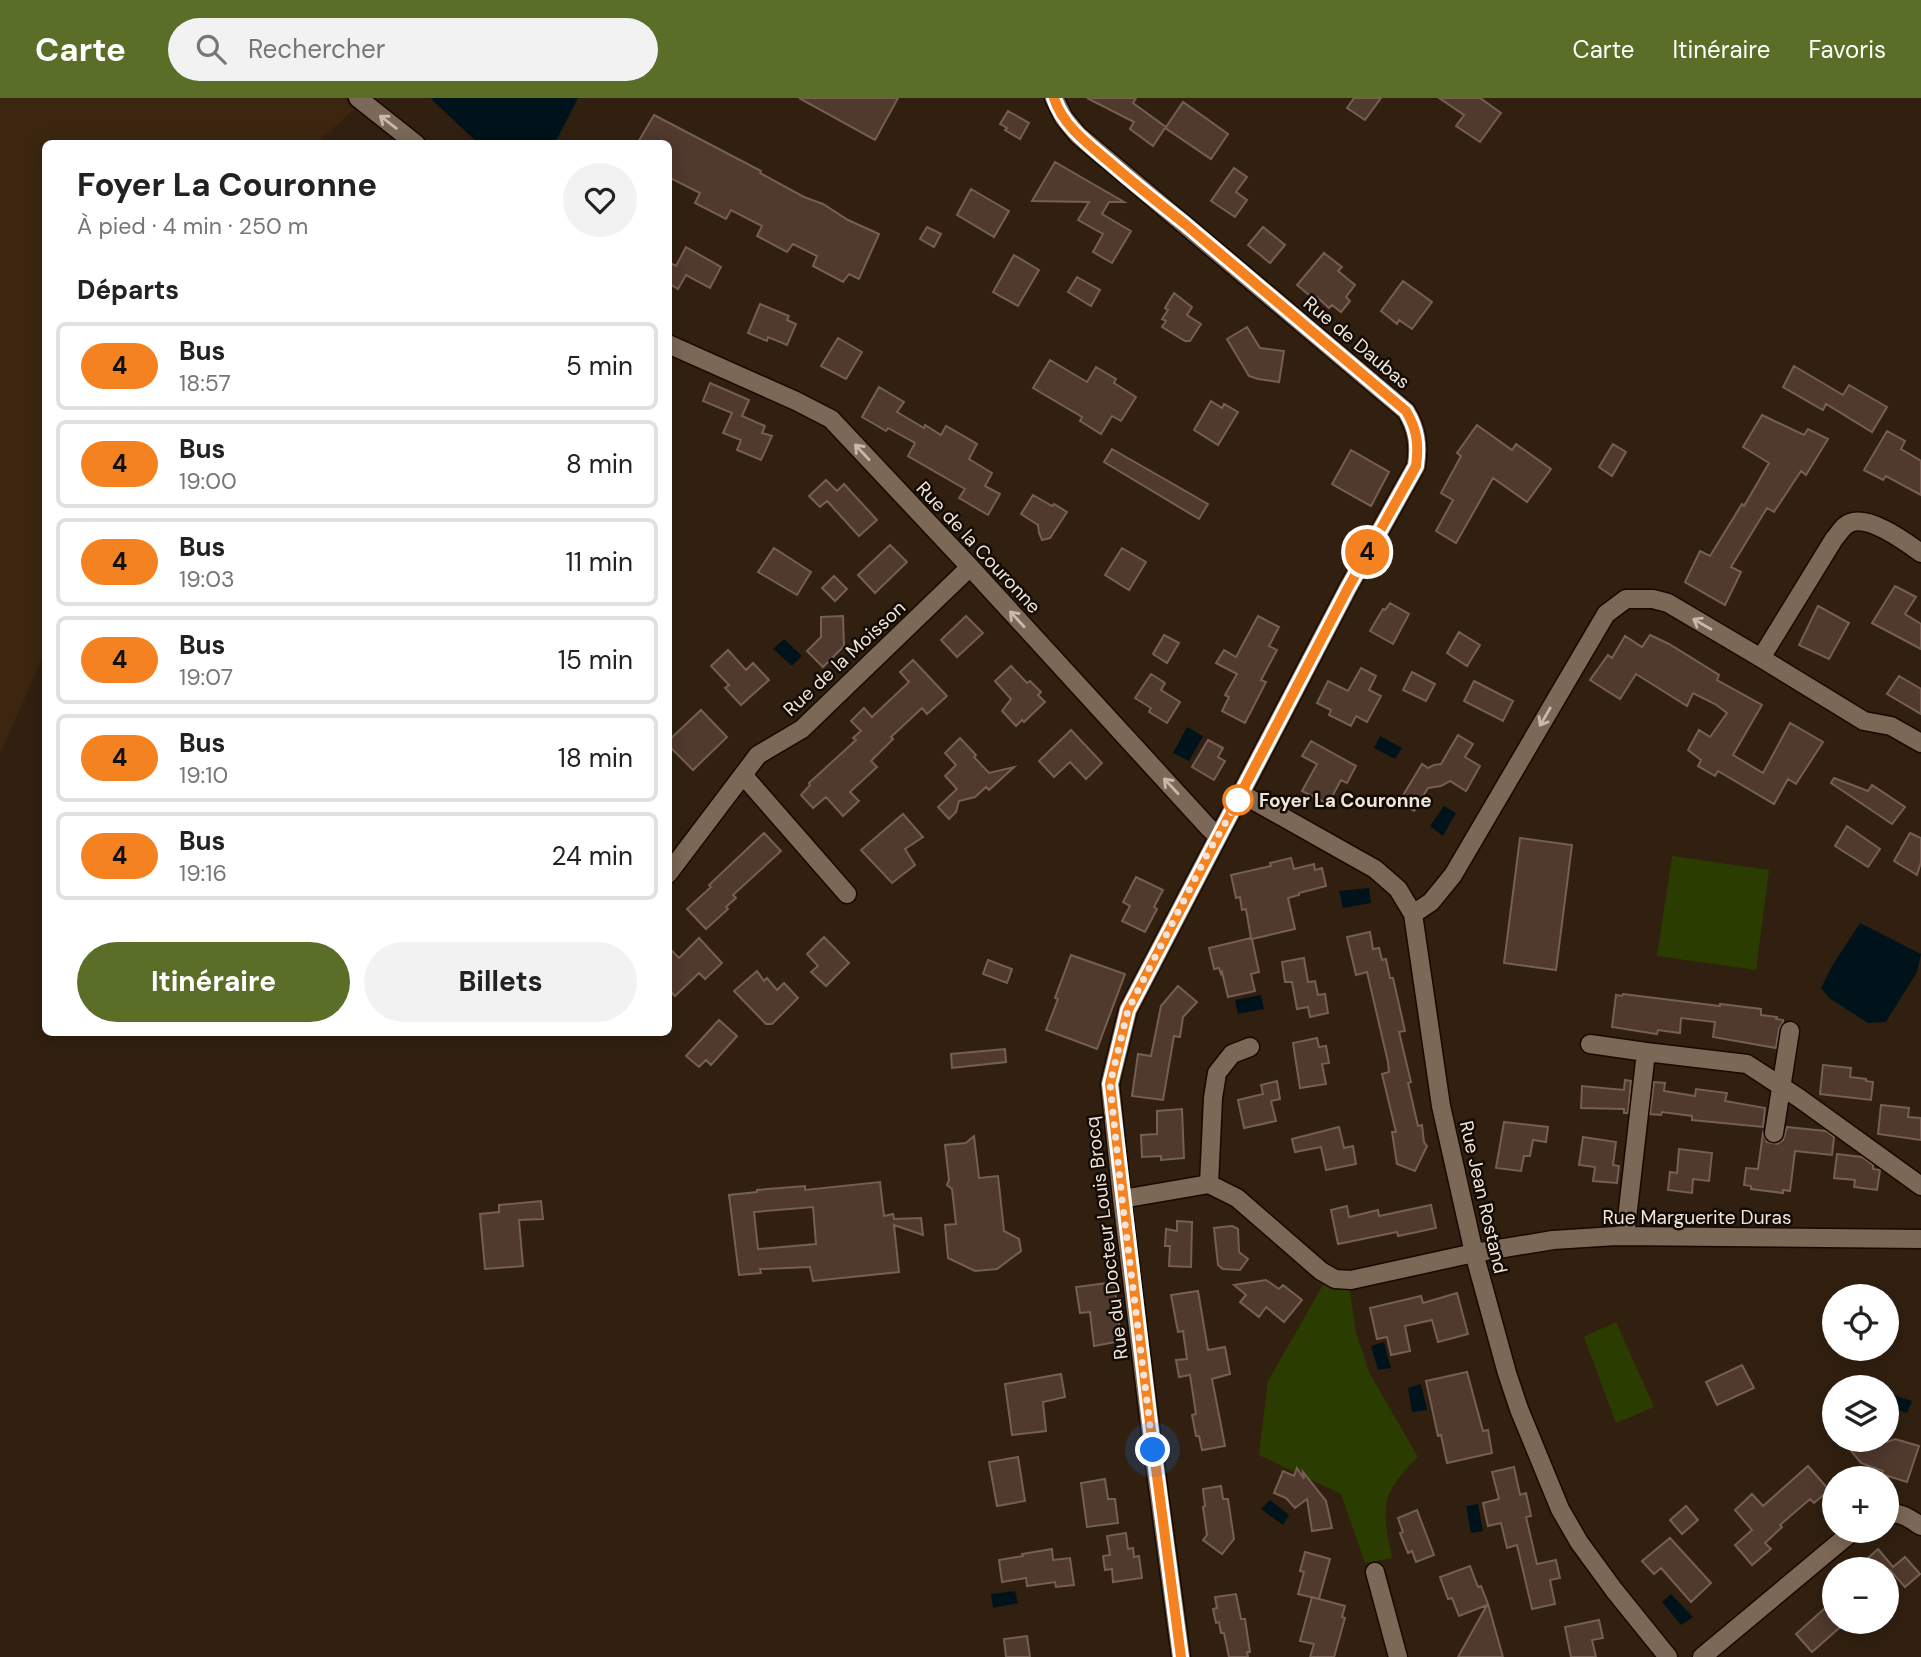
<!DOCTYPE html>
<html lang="fr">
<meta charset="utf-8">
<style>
:root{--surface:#fff;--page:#f2f2f2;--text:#222;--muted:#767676;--line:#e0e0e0;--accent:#5a6e27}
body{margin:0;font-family:"DM Sans",sans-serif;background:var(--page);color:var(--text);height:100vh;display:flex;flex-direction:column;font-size:26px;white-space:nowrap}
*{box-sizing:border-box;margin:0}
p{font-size:23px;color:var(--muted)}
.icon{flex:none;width:38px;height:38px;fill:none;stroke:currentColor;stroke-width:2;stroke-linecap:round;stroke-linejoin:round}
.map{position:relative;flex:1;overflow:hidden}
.side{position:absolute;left:42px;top:42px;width:630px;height:896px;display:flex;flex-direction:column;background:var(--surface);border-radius:10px;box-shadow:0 4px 18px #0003}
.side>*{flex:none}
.badge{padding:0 14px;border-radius:23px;font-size:24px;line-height:46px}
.tools{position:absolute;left:1822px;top:1186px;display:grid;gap:14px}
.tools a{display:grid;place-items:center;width:77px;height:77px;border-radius:50%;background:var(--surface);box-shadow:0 4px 18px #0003;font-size:35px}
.you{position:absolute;width:35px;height:35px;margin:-18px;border:5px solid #fff;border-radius:50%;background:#1a73e8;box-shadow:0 0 0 10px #1a73e833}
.map>.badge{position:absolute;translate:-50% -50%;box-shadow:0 0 0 4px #fff}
h2{padding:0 35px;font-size:26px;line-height:63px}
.round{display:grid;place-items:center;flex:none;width:74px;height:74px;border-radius:37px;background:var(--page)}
.headline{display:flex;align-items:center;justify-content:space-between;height:119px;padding:0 35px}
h1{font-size:33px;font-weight:700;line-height:52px}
.action{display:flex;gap:14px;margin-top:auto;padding:14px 35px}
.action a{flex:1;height:80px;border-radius:42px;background:var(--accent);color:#fff;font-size:28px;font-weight:700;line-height:80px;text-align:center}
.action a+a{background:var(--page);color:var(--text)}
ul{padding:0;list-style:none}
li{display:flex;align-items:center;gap:21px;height:88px;margin:0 14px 10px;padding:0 21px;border:4px solid var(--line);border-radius:10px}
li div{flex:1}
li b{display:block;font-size:26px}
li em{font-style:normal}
li .badge{min-width:77px;font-weight:700;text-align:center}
header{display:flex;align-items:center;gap:42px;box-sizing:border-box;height:98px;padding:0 35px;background:var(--accent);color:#fff}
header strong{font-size:33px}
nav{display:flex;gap:38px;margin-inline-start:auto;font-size:24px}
.search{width:490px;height:63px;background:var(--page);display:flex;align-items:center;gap:18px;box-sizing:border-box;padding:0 24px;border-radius:38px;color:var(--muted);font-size:26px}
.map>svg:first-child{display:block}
.built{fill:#3c2610}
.green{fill:#2b3c01}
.water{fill:#00131a}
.building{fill:#50392d;stroke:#775e52;stroke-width:2;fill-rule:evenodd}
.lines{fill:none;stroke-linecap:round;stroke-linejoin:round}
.street-casing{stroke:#180900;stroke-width:21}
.street{stroke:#7c6856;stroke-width:18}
.oneway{stroke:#c8b9ac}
.line-casing{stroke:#fff;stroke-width:16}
.line{stroke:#f58220;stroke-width:10}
.walk{stroke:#f1e5db;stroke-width:7;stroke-dasharray:0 12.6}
.stop-dot{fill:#fff;stroke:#f58220;stroke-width:3.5}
.labels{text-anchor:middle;stroke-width:5;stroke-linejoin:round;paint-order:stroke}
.street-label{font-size:19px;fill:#f1e5db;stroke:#130c05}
.stop-label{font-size:19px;font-weight:bold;fill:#f1e5db;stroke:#130c05;text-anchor:start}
</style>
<header>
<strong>Carte</strong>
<div class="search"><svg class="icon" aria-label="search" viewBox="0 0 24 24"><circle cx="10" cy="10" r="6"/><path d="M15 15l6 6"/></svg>Rechercher</div>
<nav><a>Carte</a><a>Itinéraire</a><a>Favoris</a></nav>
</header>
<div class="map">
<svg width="1921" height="1559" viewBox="0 0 1921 1559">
<rect width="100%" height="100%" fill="#312010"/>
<path class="built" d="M0,0H344L353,12L317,45L46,46L45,554L0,656Z"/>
<path class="green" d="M1672,758L1769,772L1756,872L1657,858Z
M1323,1187L1350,1193L1356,1235L1370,1276L1418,1359C1407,1370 1393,1384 1388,1399C1382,1416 1389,1443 1392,1460L1365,1465L1341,1396L1259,1357L1268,1283Z
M1616,1224L1654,1309L1616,1325L1584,1239Z"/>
<path class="water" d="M433,0H578L555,45L479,46L431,1Z
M784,541L802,558L792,568L773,551Z
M1187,629L1203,638L1189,663L1173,655Z
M1380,638L1402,650L1395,661L1374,650Z
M1444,708L1456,715L1443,738L1430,728Z
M1369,790L1371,805L1343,810L1339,793Z
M1860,825L1921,856L1917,874L1886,924L1868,925L1829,900L1821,890L1832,868Z
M1261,897L1264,911L1238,916L1235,902Z
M1384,1244L1391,1270L1378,1272L1371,1248Z
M1421,1286L1427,1312L1412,1314L1408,1290Z
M1887,1295L1912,1303L1907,1315L1887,1308Z
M1270,1402L1289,1417L1283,1427L1261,1411Z
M1478,1406L1483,1433L1471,1435L1466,1408Z
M1015,1493L1018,1505L993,1510L991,1496Z
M1671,1496L1693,1519L1681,1527L1662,1504Z"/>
<path class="building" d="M799,0H898L875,42Z
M1087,0H1136L1133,5L1166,29L1183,4L1228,36L1211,61L1165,30L1153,48L1130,31L1134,24Z
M1354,0H1381L1365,22L1347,10Z
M1439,0H1480L1501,15L1480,44L1456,28L1464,17Z
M1008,13L1029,25L1020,41L1005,32L1007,30L1000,26Z
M654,17L761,73L760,75L804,99L823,106L848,122L879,136L859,181L849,176L843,184L813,168L817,158L793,146L787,154L757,138L762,128L731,112L726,121L695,105L700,95L668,79V46H637Z
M1055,64L1124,104H1109L1102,116L1131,133L1112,165L1093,154L1103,136L1078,122L1089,104L1032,103Z
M1234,70L1247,79L1236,94L1247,102L1235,119L1211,103Z
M971,91L1009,113L994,139L957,117Z
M927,129L941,136L934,149L920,141Z
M1263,129L1285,147L1270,165L1248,147Z
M686,149L721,169L710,190L686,177L678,191L668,185V164L676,168Z
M1324,155L1342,169L1338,173L1355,187L1346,199L1350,203L1341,214L1332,207L1329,210L1317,199L1315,202L1297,187Z
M1014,157L1039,172L1018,208L993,194Z
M1077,179L1100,192L1091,208L1068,194Z
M1403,183L1432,204L1412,231L1399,222L1397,226L1381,213Z
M1174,195L1192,209L1187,217L1201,226L1190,243H1185L1162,229L1166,223L1162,221L1168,212L1165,210Z
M760,206L789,218L787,222L796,226L787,247L768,239L767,243L748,235Z
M1247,229L1260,250L1284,253L1279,284L1258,281L1249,278L1227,241Z
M838,240L862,254L846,281L821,268Z
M1050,262L1087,284L1096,269L1116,281L1114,285L1136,299L1121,323L1112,318L1101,336L1080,323L1082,319L1033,290Z
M1794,268L1843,297L1849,287L1887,309L1872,334L1826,306L1823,312L1783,289Z
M710,285L749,302L742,318L765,328L762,335L772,338L761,362L737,352L741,342L723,335L732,315L703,303Z
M879,289L904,304L897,314L924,330L925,327L941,337L946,328L977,346L969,361L992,375L985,388L1000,396L988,417L959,400L965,391L908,358L915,345L888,330L886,333L862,319Z
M1211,303L1222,310L1224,306L1238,314L1218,347L1194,332Z
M1762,317L1804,337L1808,331L1828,341L1806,377L1801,373L1774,414L1767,410L1731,469L1741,474L1725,507L1685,484L1700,453L1710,458L1742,406L1744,408L1769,365L1743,349Z
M1477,327L1512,352L1516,346L1551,371L1527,404L1493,380L1456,445L1436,433L1453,402L1441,395L1461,358L1457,355Z
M1887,333L1905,343L1901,351L1921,363V397L1886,378L1883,382L1864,372Z
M1613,346L1626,354L1612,378L1599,369Z
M1112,351L1208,406L1199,421L1104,364Z
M1351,352L1389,374L1371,408L1332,386Z
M826,382L837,393L844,386L877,422L859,438L827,403L820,409L809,398Z
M1033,397L1052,408L1054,406L1067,414L1050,440L1042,442L1039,435L1038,427L1021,416Z
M890,447L907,464L875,495L858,477Z
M774,450L811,474L797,497L758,474Z
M1122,450L1146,464L1129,492L1105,477Z
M834,478L847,491L835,503L822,490Z
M1895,488L1916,499L1905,516L1921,526V551L1872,525Z
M1390,505L1409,516L1393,546L1370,533L1383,511L1385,512Z
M1818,508L1849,525L1829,561L1799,547Z
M843,518L844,548L823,569L807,553L821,539V519Z
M966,518L983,535L957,559L941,542Z
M1258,518L1279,529L1269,548L1277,552L1261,582L1266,584L1245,625L1222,613L1229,599L1225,597L1237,576L1216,565L1224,552L1236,559Z
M1459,534L1480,547L1467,568L1447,555Z
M1164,537L1179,545L1167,565L1153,556Z
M1650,537L1669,546L1719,577L1717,582L1762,607L1733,657L1763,675L1790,625L1823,644L1796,686L1788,681L1774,706L1718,673L1715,678L1698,668L1701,662L1688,652L1699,632L1710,639L1727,615L1715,606L1693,595L1687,608L1636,576L1620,601L1590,582L1608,557L1612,560L1625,538L1642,549Z
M728,552L746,572L753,565L769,582L741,607L725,590L729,587L711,568Z
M913,562L947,598L927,616L922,610L891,639L893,641L871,663L877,669L850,694L859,703L843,718L826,699L813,710L801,697L810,687L809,685L856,642L853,640L861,633L851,623L864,610L872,619L909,584L900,574Z
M1011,568L1027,585L1030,583L1041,594L1038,597L1045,604L1024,624L1022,622L1016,628L1002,613L1011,601L995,583Z
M1361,570L1376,578L1369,592L1381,598L1367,624L1356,618L1351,628L1329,617L1331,612L1317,605L1328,583L1348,593Z
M1412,574L1435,586L1426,603L1403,592Z
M1151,576L1165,585L1161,592L1180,604L1167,625L1149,614L1151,610L1135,600Z
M1899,578L1921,591V616L1887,596Z
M1474,583L1513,603L1503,623L1464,603Z
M701,612L727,639L693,672L668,647V643Z
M1071,632L1102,665L1086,681L1070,664L1054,679L1039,663Z
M1458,637L1473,646L1465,659L1480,668L1466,693L1450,683L1441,688L1428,690L1414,713L1399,704L1422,666L1428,670L1434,667L1441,666Z
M960,640L976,657L974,659L989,675L1014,669L989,692L986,689L975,699L959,703L956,714L949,721L938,709L957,691L945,678L956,667L945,655Z
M1208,642L1223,650L1218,659L1225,663L1214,682L1192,669Z
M1311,643L1356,668L1347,685L1341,682L1328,706L1302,693L1317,666L1302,658Z
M1834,680L1868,693L1872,687L1905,709L1892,726L1831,685Z
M903,716L923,739L905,751L915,767L892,785L861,752Z
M1847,728L1880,751L1868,769L1835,748Z
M764,735L781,753L733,797L736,800L726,809L728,811L706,831L687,811L711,789L709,787Z
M1910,735L1921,740V764L1917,777L1894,763Z
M1520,740L1572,747L1556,872L1504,865Z
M1291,760L1294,771L1314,766L1315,772L1322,770L1326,788L1299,795V797L1288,800L1295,831L1252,841L1259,874L1251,876L1255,893L1228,899L1222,874L1221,876L1219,870L1214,871L1209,850L1251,840L1246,811L1242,812L1240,799L1236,800L1231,777L1271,768L1270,765Z
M1136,779L1163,792L1154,809L1157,811L1145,834L1122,823L1130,808L1123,804Z
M1370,834L1373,851L1379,850L1382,862L1386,861L1390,880H1393L1405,933L1399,934L1411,984L1408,985L1418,1028L1422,1027L1424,1044L1427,1048L1415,1073L1397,1066L1392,1034H1396L1382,976L1389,974L1388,964L1367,874L1356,877L1347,839Z
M824,839L849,865L826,888L811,874L818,868L807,856Z
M699,840L722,865L705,881L699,875L675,898L668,891V849L679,860Z
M1071,857L1125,876L1097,951L1046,932L1058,901L1055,900Z
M1304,860L1308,884L1315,883L1318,897L1325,896L1328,915L1310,919L1308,909L1297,911L1292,884H1285L1282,864Z
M988,862L1012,871L1007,885L983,876Z
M757,873L764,883L767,880L777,892L784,885L798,900L772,926H766L734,893Z
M1178,888L1197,904L1183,919L1180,939L1174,938L1163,1002L1132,998L1138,956L1151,958L1161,908Z
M1623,896L1720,908V906L1761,911V917L1777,919L1776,921L1783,922V924L1779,931L1776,950L1713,939L1715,924L1681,920L1680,935L1658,932L1657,936L1612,929L1616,897L1622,898Z
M719,922L737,938L711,967L706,962L699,969L686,958Z
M1317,940L1319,949L1326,948L1329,965L1322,966L1326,986L1300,990L1293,945Z
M1005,951L1006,964L952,970L951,956Z
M1823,967L1851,970L1850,979L1866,981V983L1873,984L1871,1002L1820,996Z
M1625,982L1631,983L1628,1015H1624V1011L1581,1010L1582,988L1624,992Z
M1277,983L1280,1001L1271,1003L1276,1023L1244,1030L1238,1002L1263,996L1261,987Z
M1654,984L1665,985L1664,993L1695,998L1696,991L1727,995L1725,1003L1765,1010L1763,1029L1692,1022V1018L1662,1014L1661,1017L1650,1016Z
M1881,1007L1909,1010L1908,1019L1921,1020V1042L1878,1036Z
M1182,1011L1184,1060L1161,1062V1058L1142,1059L1141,1037L1157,1036V1013Z
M1504,1024L1548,1029L1546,1044L1533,1042L1530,1058H1524L1521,1073L1496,1070Z
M1339,1029L1344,1050L1353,1048L1356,1066L1326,1072L1321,1049L1295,1054L1292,1041Z
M1787,1029L1826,1033L1834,1039L1832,1057L1795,1053L1790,1093L1783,1092V1095L1751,1091V1088L1744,1087L1746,1070L1758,1071L1763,1035L1767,1044L1777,1046L1783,1042Z
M974,1038L979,1080L998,1078L1004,1133L1019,1141L1021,1153L997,1171L975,1173L948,1160L945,1127L956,1126L952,1091L947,1087L949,1082L945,1047L966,1045Z
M1583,1039L1616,1044L1613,1067L1619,1068L1617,1085L1593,1083L1595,1069L1579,1067Z
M1679,1051L1712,1055L1709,1083L1693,1081L1692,1095L1668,1092L1670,1074L1677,1075Z
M1837,1056L1862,1059L1873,1067V1071L1880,1072L1877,1092L1854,1089L1855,1082L1834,1080Z
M880,1084L884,1118L893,1116L894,1121L921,1120L923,1137L894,1127L899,1174L813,1183L810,1169L760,1171L761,1175L739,1177L729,1097L757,1094V1092L805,1088V1092ZM813,1109L816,1146L758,1151L754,1114Z
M541,1103L543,1121L519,1122L523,1168L485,1171L480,1116L499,1114V1107Z
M1431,1107L1436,1130L1398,1138L1397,1134L1338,1146L1331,1112L1347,1108L1349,1119L1378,1112L1379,1118Z
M1177,1123L1192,1124L1191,1169L1169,1168L1170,1148H1165L1166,1131L1177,1133Z
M1232,1128L1238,1131L1239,1154L1248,1161L1240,1172L1223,1171L1218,1167L1214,1130Z
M1266,1182L1279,1191L1283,1187L1302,1202L1284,1224L1266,1209L1259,1219L1240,1204L1246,1197L1234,1187Z
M1114,1184L1121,1243L1094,1248L1090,1214L1080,1215L1076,1189Z
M1198,1193L1208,1252L1225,1249L1230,1276L1212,1281L1225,1348L1202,1352L1199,1338H1196L1192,1317L1196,1316L1190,1277L1179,1279L1176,1262L1187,1261L1183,1233L1178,1234L1171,1197Z
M1457,1195L1468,1236L1438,1244L1432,1222L1405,1228L1410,1253L1391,1257L1387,1239L1377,1241L1370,1210L1421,1198L1423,1205Z
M1742,1267L1754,1290L1717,1307L1706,1284Z
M1467,1274L1483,1333L1488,1332L1492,1355L1447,1365L1441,1337L1438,1338L1426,1283Z
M1061,1276L1065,1299L1043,1304L1046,1333L1012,1337L1005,1286Z
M1895,1341L1919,1348L1907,1384L1881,1376L1883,1373L1861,1365L1842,1342H1881L1887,1344Z
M1018,1359L1025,1403L997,1408L989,1364Z
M1808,1368L1829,1392L1814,1405L1810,1401L1780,1427L1782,1429L1765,1445L1771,1451L1752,1467L1735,1447L1752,1432L1735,1412L1752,1396L1763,1408Z
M1514,1369L1520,1397L1526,1395L1531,1418L1526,1419L1537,1466L1556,1462L1560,1480L1550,1482L1555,1506L1532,1511L1517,1447L1507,1450L1501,1425L1488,1428L1483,1405L1499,1401L1492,1374Z
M1297,1370L1304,1381L1303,1374L1326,1403L1332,1430L1312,1433L1307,1401L1295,1410L1286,1400L1274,1395L1283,1373L1294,1378Z
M1105,1381L1108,1401H1115L1118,1425L1087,1429L1081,1385Z
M1221,1388L1223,1401H1228L1234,1441L1222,1456L1203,1442L1207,1437L1203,1409L1205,1408L1203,1391Z
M1686,1408L1698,1422L1682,1436L1670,1422Z
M1417,1412L1434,1457L1416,1464L1412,1453L1408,1455L1400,1435L1403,1434L1398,1420Z
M1126,1435L1128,1451L1133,1450L1134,1459L1139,1458L1142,1480L1113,1484L1112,1471L1105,1472L1103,1458L1110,1457L1107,1438Z
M1670,1440L1711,1485L1691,1504L1661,1470L1654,1476L1642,1463Z
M1052,1451L1053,1462L1070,1460L1074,1487L1056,1489L1055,1484L1027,1488L1026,1480L1002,1484L999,1462L1023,1458L1022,1456Z
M1878,1451L1893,1469L1905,1459L1920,1476L1905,1489L1890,1472H1855Z
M1305,1454L1330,1461L1319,1501L1298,1496L1304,1474L1300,1473Z
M1470,1468L1478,1489L1481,1488L1488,1506L1503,1559H1458L1487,1507L1459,1518L1452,1500L1448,1501L1440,1479Z
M1236,1496L1241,1521H1245L1250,1554H1247L1248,1559H1229L1224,1535H1221L1219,1524L1216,1525L1213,1511L1217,1510L1215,1499Z
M1312,1499L1345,1508L1342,1519L1345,1520L1334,1559H1310L1314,1546L1300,1543Z
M1834,1502V1524H1846L1812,1554L1796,1536Z
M1599,1522L1603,1540L1592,1542L1596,1559H1571L1565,1529Z
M1027,1538L1030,1559H1006L1004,1541Z"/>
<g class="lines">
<g class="street-casing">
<path id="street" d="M358,0L416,46
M1054,0L1064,20L1078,37L1406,313C1417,331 1419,347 1416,368L1348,490L1128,912L1110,986L1122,1101L1153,1352L1181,1559
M668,246L796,303L831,321L970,469L1208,729L1218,738
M1761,560L1834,441C1838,437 1841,431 1845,428C1863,412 1906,444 1921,455
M743,677L847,796
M1242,696L1375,771L1398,791L1413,816L1441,1008L1474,1155L1507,1275L1519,1311L1560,1411L1579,1444L1614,1492L1668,1559
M668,776L758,657L802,631L970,469
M1413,816L1431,804L1453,777L1606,516L1626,501H1653L1668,505L1761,560L1864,623L1891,628L1921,645
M1590,946L1646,954
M1774,1035L1790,933
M1209,1086L1213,1000L1217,975L1232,956L1250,949
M1122,1101L1209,1086L1237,1100L1321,1173L1335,1181L1351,1182L1474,1155L1553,1142L1616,1138L1921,1141
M1625,1138L1646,954L1747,966L1799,1000L1921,1088
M1886,1416C1901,1413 1910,1421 1921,1428
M1375,1474L1398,1559
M1702,1559L1853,1433"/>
</g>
<use href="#street" class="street"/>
</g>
<defs><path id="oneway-shaft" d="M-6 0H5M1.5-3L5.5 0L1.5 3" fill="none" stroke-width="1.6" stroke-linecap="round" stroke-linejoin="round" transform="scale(1.75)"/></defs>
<g class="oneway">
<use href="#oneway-shaft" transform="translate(388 24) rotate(-143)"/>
<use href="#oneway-shaft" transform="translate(862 354) rotate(-133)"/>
<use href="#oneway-shaft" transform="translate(1017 521) rotate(-133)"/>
<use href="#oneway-shaft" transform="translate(1702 526) rotate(-150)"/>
<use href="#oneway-shaft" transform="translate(1545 619) rotate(120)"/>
<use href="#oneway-shaft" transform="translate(1171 688) rotate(-133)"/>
</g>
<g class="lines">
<g class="line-casing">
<path id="line" d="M1054,0C1063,29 1092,49 1114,68C1137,88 1161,107 1185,126L1406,313C1417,331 1419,347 1416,368L1348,490L1128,912L1110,986L1150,1325L1181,1559"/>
</g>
<use href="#line" class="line"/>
<path class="walk" d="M1153,1352L1122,1101L1110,986L1128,912L1208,755L1242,696L1238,702"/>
</g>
<circle class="stop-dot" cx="1238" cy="702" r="14"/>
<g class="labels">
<g class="street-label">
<text transform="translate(1357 244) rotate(40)" y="7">Rue de Daubas</text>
<text transform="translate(979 449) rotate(47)" y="7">Rue de la Couronne</text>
<text transform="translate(844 560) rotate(-43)" y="7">Rue de la Moisson</text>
<text transform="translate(1484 1099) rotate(77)" y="7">Rue Jean Rostand</text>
<text x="1697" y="1126">Rue Marguerite Duras</text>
<text transform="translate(1106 1140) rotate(-97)" y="7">Rue du Docteur Louis Brocq</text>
</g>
<g class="stop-label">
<text x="1259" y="709">Foyer La Couronne</text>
</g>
</g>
</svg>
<div class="tools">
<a><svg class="icon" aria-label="locate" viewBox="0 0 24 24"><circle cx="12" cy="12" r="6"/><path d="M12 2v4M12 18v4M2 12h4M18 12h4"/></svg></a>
<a><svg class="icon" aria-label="layers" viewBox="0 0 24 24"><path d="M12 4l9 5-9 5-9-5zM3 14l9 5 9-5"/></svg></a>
<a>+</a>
<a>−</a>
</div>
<div class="you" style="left:1153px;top:1352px"></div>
<b class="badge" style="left:1367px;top:454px;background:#f58220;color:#111">4</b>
<section class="side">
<div class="headline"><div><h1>Foyer La Couronne</h1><p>À pied · 4 min · 250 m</p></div><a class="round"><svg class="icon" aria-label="heart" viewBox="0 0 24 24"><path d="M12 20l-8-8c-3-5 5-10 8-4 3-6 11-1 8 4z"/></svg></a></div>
<h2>Départs</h2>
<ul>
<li><span class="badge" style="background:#f58220;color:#111">4</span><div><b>Bus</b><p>18:57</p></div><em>5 min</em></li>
<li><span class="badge" style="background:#f58220;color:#111">4</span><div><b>Bus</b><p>19:00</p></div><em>8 min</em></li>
<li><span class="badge" style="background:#f58220;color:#111">4</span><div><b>Bus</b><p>19:03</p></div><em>11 min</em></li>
<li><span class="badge" style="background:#f58220;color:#111">4</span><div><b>Bus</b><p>19:07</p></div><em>15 min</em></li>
<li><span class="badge" style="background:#f58220;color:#111">4</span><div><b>Bus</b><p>19:10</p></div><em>18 min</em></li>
<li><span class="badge" style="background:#f58220;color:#111">4</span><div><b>Bus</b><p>19:16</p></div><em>24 min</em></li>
</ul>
<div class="action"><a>Itinéraire</a><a>Billets</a></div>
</section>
</div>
